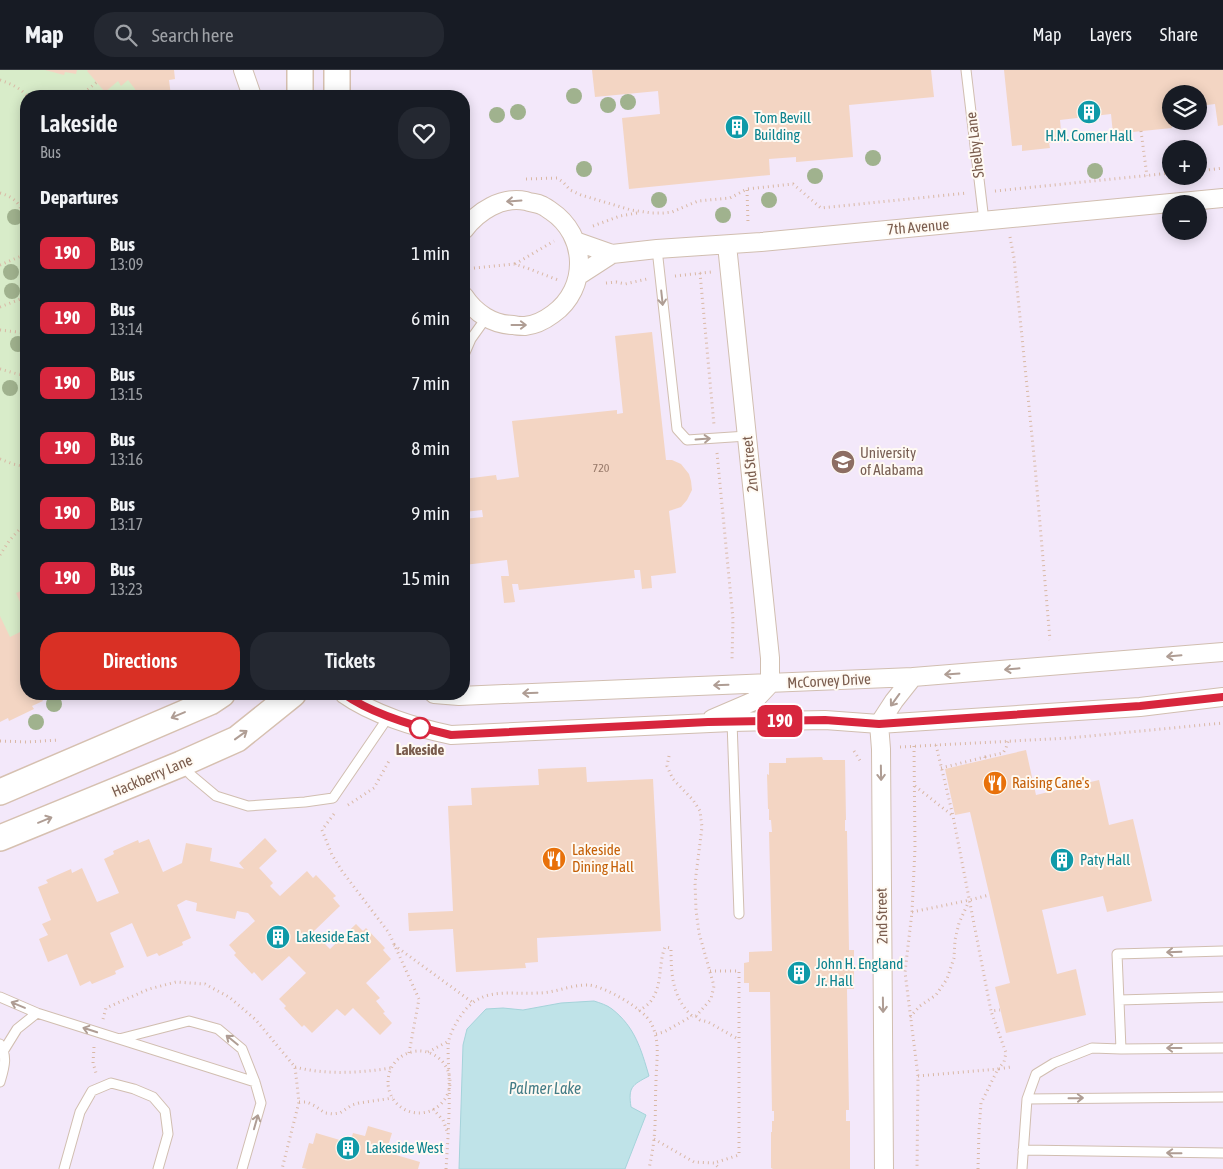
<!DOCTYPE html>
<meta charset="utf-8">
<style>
:root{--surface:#171b24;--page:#242831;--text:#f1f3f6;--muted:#9ea1a6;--line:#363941;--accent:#d93025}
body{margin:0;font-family:"Asap Condensed",sans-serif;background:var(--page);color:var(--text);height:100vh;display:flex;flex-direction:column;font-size:19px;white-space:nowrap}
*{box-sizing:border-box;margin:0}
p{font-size:16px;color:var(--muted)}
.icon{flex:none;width:28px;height:28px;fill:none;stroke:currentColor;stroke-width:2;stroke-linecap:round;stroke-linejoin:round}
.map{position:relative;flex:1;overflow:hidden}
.side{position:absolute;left:20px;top:20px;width:450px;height:610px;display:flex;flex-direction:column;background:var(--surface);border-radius:20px;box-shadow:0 2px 12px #0003}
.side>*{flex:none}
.badge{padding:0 10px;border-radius:8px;font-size:18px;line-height:32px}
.buttons{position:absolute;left:1162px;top:15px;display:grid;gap:10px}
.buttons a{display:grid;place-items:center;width:45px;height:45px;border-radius:50%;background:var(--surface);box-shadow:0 2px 12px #0003;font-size:25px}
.map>.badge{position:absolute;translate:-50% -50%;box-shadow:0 0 0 2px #fff}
h2{padding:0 20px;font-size:19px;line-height:45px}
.round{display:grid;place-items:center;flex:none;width:52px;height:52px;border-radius:20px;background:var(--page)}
.headline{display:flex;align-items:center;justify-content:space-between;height:85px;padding:0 20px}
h1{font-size:24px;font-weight:600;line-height:38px}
.button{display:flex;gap:10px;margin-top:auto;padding:10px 20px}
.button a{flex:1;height:58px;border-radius:20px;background:var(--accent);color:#fff;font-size:20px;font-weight:600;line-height:58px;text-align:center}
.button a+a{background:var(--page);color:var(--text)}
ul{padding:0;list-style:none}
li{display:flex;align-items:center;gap:15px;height:65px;padding:0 20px}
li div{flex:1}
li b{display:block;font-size:19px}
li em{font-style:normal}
li .badge{min-width:55px;font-weight:700;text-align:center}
header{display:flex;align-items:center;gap:30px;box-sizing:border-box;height:70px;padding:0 25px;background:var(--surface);border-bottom:1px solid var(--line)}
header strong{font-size:24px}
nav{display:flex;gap:28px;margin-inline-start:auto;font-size:18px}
.search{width:350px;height:45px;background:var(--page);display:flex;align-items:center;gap:12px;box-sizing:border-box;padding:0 18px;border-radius:20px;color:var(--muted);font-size:19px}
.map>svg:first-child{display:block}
.education{fill:#f3e8fa;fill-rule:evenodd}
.green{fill:#d8ecc9}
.water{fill:#bfe3e8;stroke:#a5d3da}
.building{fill:#f3d5c3}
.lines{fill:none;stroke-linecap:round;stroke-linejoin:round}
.lane-casing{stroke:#d1beb0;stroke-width:11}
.street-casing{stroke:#d1beb0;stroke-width:20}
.secondary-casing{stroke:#d6c0b0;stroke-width:28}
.path{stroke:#d9b8a5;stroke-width:3;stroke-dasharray:1 4;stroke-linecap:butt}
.lane{stroke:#fff;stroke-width:9}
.street{stroke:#fff;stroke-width:18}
.secondary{stroke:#fff;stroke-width:25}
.tree{fill:#a0b28e}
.oneway{stroke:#af9d94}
.line-casing{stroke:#fff;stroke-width:11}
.line{stroke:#d7263d;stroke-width:8}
.stop-dot{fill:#fff;stroke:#d7263d;stroke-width:2.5}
.labels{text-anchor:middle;stroke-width:4;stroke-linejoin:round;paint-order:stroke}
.number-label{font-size:12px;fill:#987a6a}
.culture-label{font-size:15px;fill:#0d838f;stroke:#fffaf3;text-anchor:start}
.street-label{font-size:15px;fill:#7a5c4d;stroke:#fffaf3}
.education-label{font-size:15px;fill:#785e54;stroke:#fffaf3;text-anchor:start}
.stop-label{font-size:15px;font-weight:bold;fill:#7a5c4d;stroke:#fffaf3}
.food-label{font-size:15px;fill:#c56008;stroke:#fffaf3;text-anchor:start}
.water-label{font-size:16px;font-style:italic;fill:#437c86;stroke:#fffaf3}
</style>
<header>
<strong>Map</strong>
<div class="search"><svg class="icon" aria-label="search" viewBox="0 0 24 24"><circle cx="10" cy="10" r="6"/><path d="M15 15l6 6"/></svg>Search here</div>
<nav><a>Map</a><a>Layers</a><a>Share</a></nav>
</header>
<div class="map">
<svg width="1223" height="1099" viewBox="0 0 1223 1099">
<rect width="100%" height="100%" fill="#fdf6ec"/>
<path class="education" d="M0,0H1223V1099H0ZM1171,24H1199V51H1171ZM26,26H464V624H26ZM1171,79H1199V106H1171ZM1171,134H1199V161H1171Z"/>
<path class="green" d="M0,0H144L153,10L155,26H26V574L0,586Z"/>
<path class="water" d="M594,931C600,933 607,935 612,939C635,957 641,979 649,1006C632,1015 628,1017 631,1037L646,1045L625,1099H459L463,975L467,959L486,939L503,938L523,940L561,933Z"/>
<path class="building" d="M45,0H77L76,4L65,2L64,5Z
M88,0H174L175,9L169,10L171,26H136L135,19L128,10L121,16L118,11L105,22L87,1Z
M592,0H931L934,27L849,35L853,87L797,92H796V87L769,89L770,105L629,119L622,48L660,44L658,21L595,27Z
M1004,0H1223V55L1218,56L1215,34L1199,36V24H1171V39H1169L1172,58L1113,64L1111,44L1060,50L1062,71L1049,73L1050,78L1022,81V75L1012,76Z
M207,21L208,26H174V25Z
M652,262L666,390H672L681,394L689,404L691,411L692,420L687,430L681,437L669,441L676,503L651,506L652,518L642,519L640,500H634L635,508L519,520L518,514H512L515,532L504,533L501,506H509L507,490L464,495V449L483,447L482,440L464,442V409L496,405L497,410L519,407L512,351L617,340V344L623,343L615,266Z
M26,515V545L16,523L26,519L24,516Z
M0,546L10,567L26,559V624H39L43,631L32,636L34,639L9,651L8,648L0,652Z
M1026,680L1036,725L1099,710L1109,755L1133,749L1152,831L1107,842L1103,826L1042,840L1057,904L1076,899L1086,945L1006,963L995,917L1010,913L970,742L955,745L945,699Z
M822,687L823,690H845L846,750H845V761H847L849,880H854V919H847L849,1040H846V1051H850V1099H773L771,1098V1062H772V1051H774V1041H772L770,922H749V913H744V893L749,892V882L772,881L769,762H772L771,750H769V739H768L767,704L769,705V693H786V688Z
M586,697L587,712L653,709L661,861L537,868L538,892L525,893L526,898L456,902L453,859L409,861L408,843L453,841L448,736L472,735L471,718L539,715L538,699Z
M265,768L277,781L259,798L273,813L270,816L280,826L307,801L313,808L316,805L336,826L333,828L340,836L313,862L330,879L356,854L363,861L366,858L385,878L383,880L391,889L366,913L380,928L376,931L385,942L383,943L392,953L380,965L353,938L345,946L337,939L312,963L304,955L302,957L284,938L286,936L279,929L306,903L289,886L262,911L254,902L252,904L234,885L236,883L229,875L255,851L248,843L237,841L235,849L196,841L197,833L186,830L177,835L191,868L182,872L183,875L159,886L157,883L147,887L132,853L110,863L124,897L115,901L116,904L92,914L90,911L80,916L67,884L48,892L39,869L48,865L42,854L51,850L38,817L48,813L46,810L71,799L72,803L82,798L97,832L119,823L104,789L114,784L113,781L138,770L139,773L149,769L163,802L182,793L186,773L212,778L210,791L244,799L239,793Z
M368,1056L392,1063L386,1082L420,1092L418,1099H307L302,1098L309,1073L313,1074L316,1063L350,1073L353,1063L365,1066Z"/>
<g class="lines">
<g class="lane-casing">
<path id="lane" d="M966,0L984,151
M657,179L677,359L687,370L747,366
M464,285L471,269L486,248
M732,652L739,844
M183,696L191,705L216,726L248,736L305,732L333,728L389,646
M0,927L37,943
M1119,930L1223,927
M119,969L189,951L218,959L242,979L255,1012
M0,974C8,987 4,998 0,1012
M1121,979L1117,884L1223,881
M4,980L17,959L37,943L255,1012L261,1033L242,1099
M1027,1029L1223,1027
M1023,1080L1223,1083
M64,1099L80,1042L92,1021L111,1013L134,1019L153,1027L165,1041L168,1064L158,1099
M1022,1099L1027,1029L1036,1004L1054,993L1092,978L1121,979L1223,978"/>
</g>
<g class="street-casing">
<path id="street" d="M243,0L252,26
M464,160C478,141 502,126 526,131C531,133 537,133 541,135C544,136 548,139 551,141C587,165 589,218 553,244C545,250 535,255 525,256C522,256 517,256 514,255C493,255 475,243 464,226
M575,171L612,184L657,179L761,172L1223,128
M727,175L770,588V614
M578,206L612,184
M344,624C372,644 417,658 451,665L732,652L825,650L879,654L1140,637L1223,627
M434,624L459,626L913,607L1223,582
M712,649L754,631L770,614
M879,654L881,679L884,1099
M879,654L894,631L913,607"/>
</g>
<g class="secondary-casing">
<path id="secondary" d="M300,26V0
M337,26V0
M0,722L210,632L222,624
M0,768L181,694L237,669L293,624"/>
</g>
<path class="path" d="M0,10C11,14 19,17 27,26
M80,26L97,12
M1141,61L1147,106
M1199,101L1223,98
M526,109L557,108L563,112L570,120L581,125L631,140L652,143H663L672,142L698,131L730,128L747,119L793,114L821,138L967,123
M747,120L748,153
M995,121L1171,103
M0,123C30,131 23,156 26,179
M593,156L620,146L637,143
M1010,167L1014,188L1035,396L1050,570
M515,194L554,171
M0,195L26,184
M464,199L514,194L527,198L558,210
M700,203L714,355
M675,206L711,202
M606,213L616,212L625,214L647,209
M0,237L26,227
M0,260L26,263
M0,299L14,303L26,306
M717,383L733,549L732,589
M0,389L13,394L26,397
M0,485L9,471L26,452
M0,671L28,672L58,670
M936,675L953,746L991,941L1000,940
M914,676L915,778L912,842L905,902L918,1006L917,1099
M900,677L1069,668L1223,653
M854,681L861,692
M985,687L1003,683L1006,678L1008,671
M941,698L985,687V690
M915,716L953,746
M348,735L374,718L389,691
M334,744L322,760L332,785L342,801L389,863L419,929L409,983
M912,842L970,830L989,825
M394,875L472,932
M710,901H739V1085L714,1093
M639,941C643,938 648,935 651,931C663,914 658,895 665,877L671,878C671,904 672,927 692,946H696L711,929L714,916L699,863L696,840L695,813L702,757L700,741L693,730L673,709L670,703L667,696L669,686
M696,946L700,950L708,952L738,969
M910,947L920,936L936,925L947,909L954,888L955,870L959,853L969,831
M103,949L106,938L149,919L176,912L205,914L229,927L256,950L295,997L299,1032L282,1099
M656,964L664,962L692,946
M94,977L93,993L96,1003
M388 1012a31 31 0 1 1 62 0a31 31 0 1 1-62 0Z
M428,982L449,971
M295,997C326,1005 359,1003 391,998
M918,1006L998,999L1004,992L1006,983L991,941
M299,1032H307L315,1036L325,1043L333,1044L340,1043L352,1035L359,1033L393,1028
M433,1039L443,1050L447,1061
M654,1069L694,1092L714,1093L720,1099
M446,1099C448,1069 450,1038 449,1008C449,998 447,979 449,970C450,964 455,955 458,950C479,915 505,925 539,923C554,923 570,915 587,915C603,915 644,939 651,953C661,972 656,992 656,1012C655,1031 656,1050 654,1069C653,1079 651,1089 649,1099
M978,1099L979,1061L981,1033L998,999L1011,997"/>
<use href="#lane" class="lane"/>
<use href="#street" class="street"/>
<use href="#secondary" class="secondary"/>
</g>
<g class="tree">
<circle cx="574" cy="26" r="8"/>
<circle cx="628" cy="32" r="8"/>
<circle cx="608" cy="35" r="8"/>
<circle cx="518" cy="42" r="8"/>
<circle cx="497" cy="45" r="8"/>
<circle cx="873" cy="88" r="8"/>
<circle cx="584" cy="99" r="8"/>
<circle cx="1095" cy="101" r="8"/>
<circle cx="815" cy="106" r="8"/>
<circle cx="659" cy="130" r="8"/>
<circle cx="769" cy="130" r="8"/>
<circle cx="723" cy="145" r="8"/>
<circle cx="15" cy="147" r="8"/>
<circle cx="11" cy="202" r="8"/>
<circle cx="12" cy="221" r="8"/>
<circle cx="18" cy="274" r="8"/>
<circle cx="10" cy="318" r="8"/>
<circle cx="54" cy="634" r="8"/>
<circle cx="36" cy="652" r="8"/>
</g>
<defs><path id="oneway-shaft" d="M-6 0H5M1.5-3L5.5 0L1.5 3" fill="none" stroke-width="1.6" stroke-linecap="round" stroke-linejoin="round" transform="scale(1.25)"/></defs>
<g class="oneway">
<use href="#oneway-shaft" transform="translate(514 131) rotate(176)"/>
<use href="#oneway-shaft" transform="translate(662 228) rotate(84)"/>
<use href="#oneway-shaft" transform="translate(519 255)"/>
<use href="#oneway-shaft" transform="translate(703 369) rotate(-4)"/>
<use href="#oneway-shaft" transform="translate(1174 586) rotate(175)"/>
<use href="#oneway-shaft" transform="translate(1012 599) rotate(175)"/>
<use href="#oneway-shaft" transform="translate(952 604) rotate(176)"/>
<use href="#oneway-shaft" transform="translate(721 615) rotate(178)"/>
<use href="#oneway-shaft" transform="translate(530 623) rotate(178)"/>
<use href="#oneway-shaft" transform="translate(895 630) rotate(126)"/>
<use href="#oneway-shaft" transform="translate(178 645) rotate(157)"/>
<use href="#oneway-shaft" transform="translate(241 665) rotate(-36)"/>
<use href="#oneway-shaft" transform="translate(881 703) rotate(89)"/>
<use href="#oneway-shaft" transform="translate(45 750) rotate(-22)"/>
<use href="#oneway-shaft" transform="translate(1174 882) rotate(178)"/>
<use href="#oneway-shaft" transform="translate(18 935) rotate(-157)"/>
<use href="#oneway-shaft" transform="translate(883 935) rotate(89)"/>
<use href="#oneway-shaft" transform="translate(90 960) rotate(-162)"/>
<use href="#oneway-shaft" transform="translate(232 970) rotate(-141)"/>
<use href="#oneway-shaft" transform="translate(1174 978) rotate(180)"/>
<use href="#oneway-shaft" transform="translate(1076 1028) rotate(-1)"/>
<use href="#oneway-shaft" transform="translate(256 1052) rotate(-74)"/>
<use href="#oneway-shaft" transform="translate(1174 1083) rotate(-179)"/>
</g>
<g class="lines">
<g class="line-casing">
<path id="line" d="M344,624C373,645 417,657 451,665L708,652L825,650L879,654L1140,636L1223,627"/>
</g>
<use href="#line" class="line"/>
</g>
<defs>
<g id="building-disc" transform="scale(1.25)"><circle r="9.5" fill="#0f9aa8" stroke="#fffaf3"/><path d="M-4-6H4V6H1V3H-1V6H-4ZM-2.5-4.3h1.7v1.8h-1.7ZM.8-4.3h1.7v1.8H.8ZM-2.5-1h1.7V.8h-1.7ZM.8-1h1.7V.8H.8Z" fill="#fff"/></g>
<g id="university-disc" transform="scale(1.25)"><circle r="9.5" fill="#8d6e63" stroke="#fffaf3"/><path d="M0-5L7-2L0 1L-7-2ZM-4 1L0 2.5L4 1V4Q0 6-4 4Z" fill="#fff"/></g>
<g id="restaurant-disc" transform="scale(1.25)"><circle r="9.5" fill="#e8710a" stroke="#fffaf3"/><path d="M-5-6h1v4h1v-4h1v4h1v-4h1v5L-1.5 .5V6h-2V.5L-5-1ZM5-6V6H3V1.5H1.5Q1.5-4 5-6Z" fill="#fff"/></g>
</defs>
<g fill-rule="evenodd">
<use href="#building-disc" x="1089" y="42"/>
<use href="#building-disc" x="737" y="57"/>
<use href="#university-disc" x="843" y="392"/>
<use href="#restaurant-disc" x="995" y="713"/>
<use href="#restaurant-disc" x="554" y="789"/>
<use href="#building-disc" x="1062" y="790"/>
<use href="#building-disc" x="278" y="867"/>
<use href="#building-disc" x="799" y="903"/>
<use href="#building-disc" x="348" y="1078"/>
</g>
<circle class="stop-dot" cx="420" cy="658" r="10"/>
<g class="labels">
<g class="number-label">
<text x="601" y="402">720</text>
</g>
<g class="culture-label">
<text x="754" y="53">Tom Bevill<tspan x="754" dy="17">Building</tspan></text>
<text x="1089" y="71" text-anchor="middle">H.M. Comer Hall</text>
<text x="1080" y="795">Paty Hall</text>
<text x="296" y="872">Lakeside East</text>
<text x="816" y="899">John H. England<tspan x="816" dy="17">Jr. Hall</tspan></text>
<text x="366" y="1083">Lakeside West</text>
</g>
<g class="street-label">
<text transform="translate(975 75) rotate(-97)" y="5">Shelby Lane</text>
<text transform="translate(918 157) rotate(-5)" y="5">7th Avenue</text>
<text transform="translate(750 394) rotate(-96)" y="5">2nd Street</text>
<text transform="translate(829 611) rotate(-3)" y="5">McCorvey Drive</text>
<text transform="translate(152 706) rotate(-23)" y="5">Hackberry Lane</text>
<text transform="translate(882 846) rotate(-91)" y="5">2nd Street</text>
</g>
<g class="education-label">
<text x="860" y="388">University<tspan x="860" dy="17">of Alabama</tspan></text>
</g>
<g class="stop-label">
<text x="420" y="685">Lakeside</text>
</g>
<g class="food-label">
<text x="1012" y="718">Raising Cane's</text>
<text x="572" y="785">Lakeside<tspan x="572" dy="17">Dining Hall</tspan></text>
</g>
<g class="water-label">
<text x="545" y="1024">Palmer Lake</text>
</g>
</g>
</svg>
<div class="buttons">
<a><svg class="icon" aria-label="layers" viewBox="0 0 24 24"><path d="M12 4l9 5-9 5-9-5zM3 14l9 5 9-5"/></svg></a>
<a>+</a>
<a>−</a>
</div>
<b class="badge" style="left:780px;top:651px;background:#d7263d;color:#fff">190</b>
<section class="side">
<div class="headline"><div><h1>Lakeside</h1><p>Bus</p></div><a class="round"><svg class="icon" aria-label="heart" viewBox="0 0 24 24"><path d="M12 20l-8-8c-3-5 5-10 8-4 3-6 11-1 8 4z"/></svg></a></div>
<h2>Departures</h2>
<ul>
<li><span class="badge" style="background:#d7263d;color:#fff">190</span><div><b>Bus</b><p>13:09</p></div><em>1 min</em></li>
<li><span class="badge" style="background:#d7263d;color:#fff">190</span><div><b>Bus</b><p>13:14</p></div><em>6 min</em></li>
<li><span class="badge" style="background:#d7263d;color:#fff">190</span><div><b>Bus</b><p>13:15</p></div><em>7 min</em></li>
<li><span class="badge" style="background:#d7263d;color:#fff">190</span><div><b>Bus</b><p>13:16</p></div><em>8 min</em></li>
<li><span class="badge" style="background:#d7263d;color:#fff">190</span><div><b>Bus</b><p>13:17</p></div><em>9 min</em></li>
<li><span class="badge" style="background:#d7263d;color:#fff">190</span><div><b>Bus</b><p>13:23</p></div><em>15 min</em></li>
</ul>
<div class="button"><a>Directions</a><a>Tickets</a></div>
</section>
</div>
